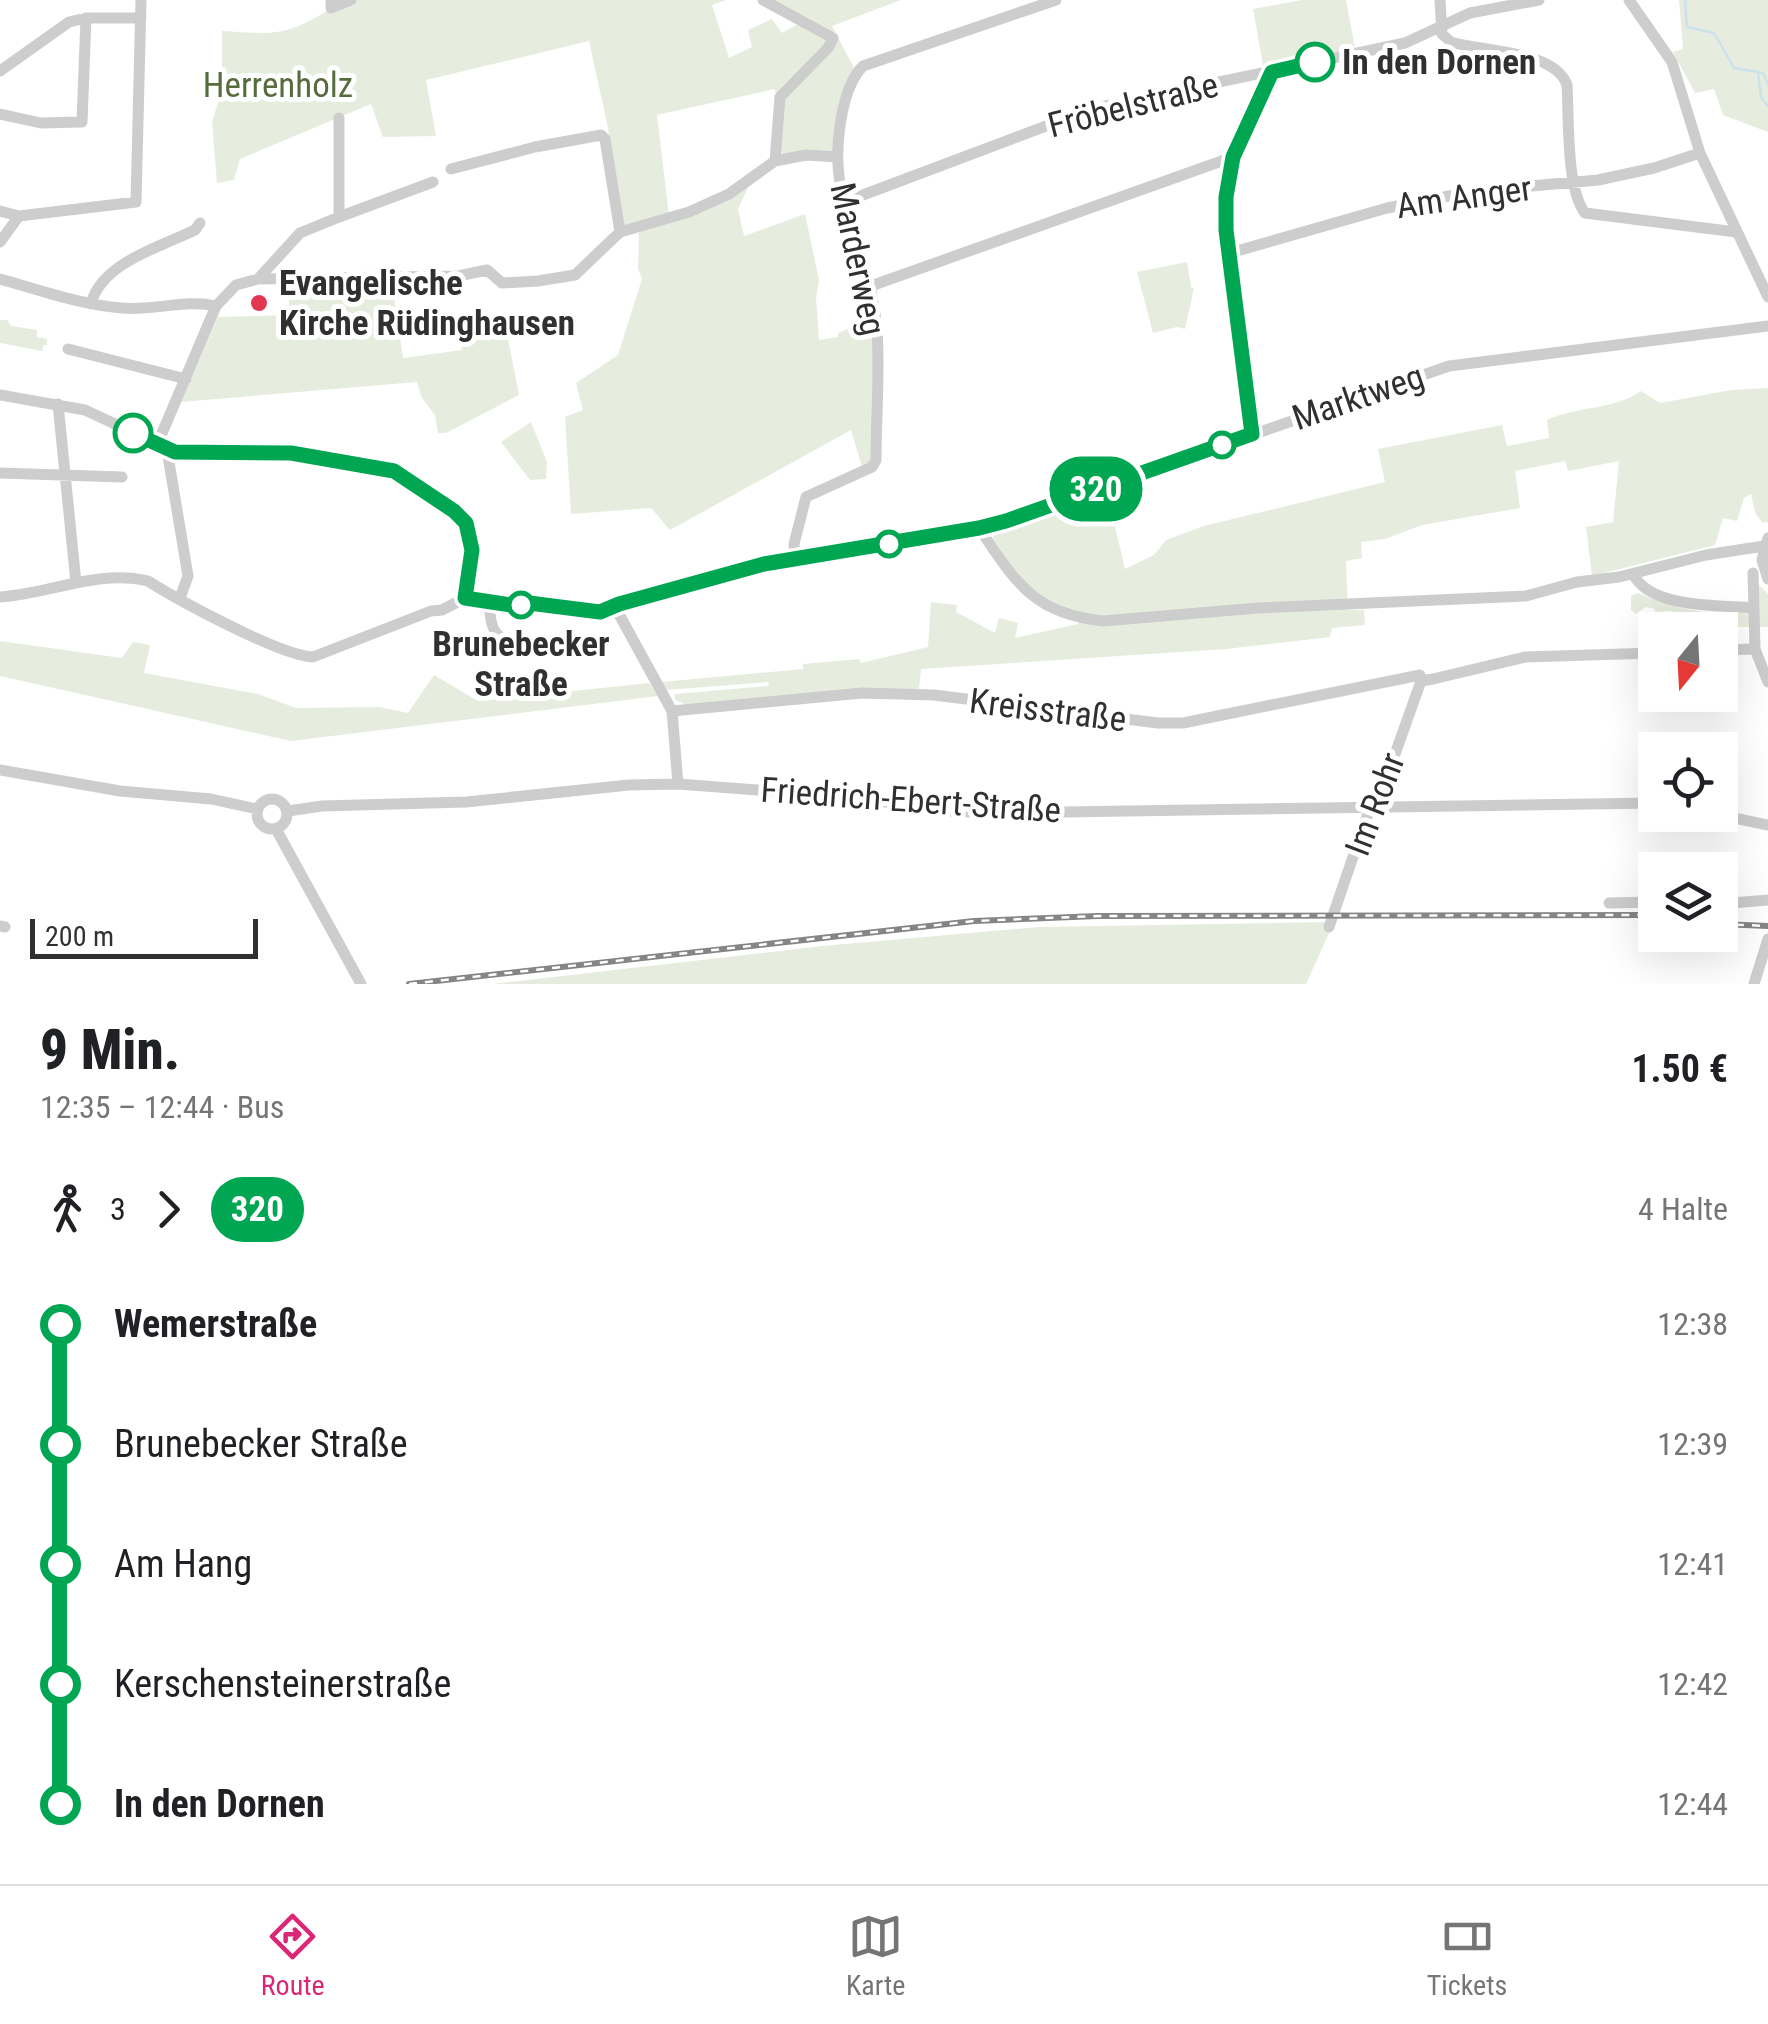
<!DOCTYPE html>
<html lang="de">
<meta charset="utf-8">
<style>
:root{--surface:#fff;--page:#f6f6f6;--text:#202124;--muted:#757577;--line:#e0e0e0;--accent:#db2777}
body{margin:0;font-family:"Roboto Condensed",sans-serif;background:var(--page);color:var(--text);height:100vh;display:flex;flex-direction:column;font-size:38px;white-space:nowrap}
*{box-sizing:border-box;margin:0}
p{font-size:32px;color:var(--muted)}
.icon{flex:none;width:55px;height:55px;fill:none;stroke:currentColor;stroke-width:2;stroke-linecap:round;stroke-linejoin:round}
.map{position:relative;height:984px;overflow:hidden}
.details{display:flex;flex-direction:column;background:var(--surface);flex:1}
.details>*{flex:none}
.badge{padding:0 20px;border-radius:32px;font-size:35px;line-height:65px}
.needle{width:65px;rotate:198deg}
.buttons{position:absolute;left:1638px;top:612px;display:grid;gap:20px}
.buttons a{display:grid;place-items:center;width:100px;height:100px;border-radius:0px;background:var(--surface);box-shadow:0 10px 40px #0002;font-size:50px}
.scale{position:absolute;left:30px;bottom:25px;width:228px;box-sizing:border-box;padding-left:10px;border:5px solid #303030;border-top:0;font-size:28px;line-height:35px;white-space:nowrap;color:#303030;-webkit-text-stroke:8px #fff;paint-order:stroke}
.map>.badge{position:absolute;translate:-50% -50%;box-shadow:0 0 0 5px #fff}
.legs{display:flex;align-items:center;gap:15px;height:110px;padding:0 40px;font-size:32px}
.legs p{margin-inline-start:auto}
.headline{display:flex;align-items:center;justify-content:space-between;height:170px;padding:0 40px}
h1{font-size:55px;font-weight:800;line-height:75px}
ul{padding:0 40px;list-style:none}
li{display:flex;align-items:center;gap:35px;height:120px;font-size:38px}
li i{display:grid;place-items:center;width:15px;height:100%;margin:0 12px;background:currentColor}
li i::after{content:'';width:25px;height:25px;margin:-12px;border:8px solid;border-radius:50%;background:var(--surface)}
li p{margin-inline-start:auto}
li:first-child i{background:linear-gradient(#0000 50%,currentColor 0)}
li:last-child i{background:linear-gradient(currentColor 50%,#0000 0)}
.tabs{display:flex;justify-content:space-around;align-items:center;height:140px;border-top:2px solid var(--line);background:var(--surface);font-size:28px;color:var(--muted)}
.tabs a{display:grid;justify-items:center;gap:5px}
.tabs .active{color:var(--accent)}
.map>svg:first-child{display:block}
.green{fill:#e7edde}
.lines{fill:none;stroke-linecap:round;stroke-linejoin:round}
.stream{stroke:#cbe2ec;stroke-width:2.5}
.minor{stroke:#cdcdcd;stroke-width:11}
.rail-casing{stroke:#858585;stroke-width:6}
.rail{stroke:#fff;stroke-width:2.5;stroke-dasharray:8;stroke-linecap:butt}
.line-1-casing{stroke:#fff;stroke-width:22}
.line-1{stroke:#00a651;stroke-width:15}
.stop-1-dot{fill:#fff;stroke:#00a651;stroke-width:5}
.poi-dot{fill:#e33651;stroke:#fff;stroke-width:4}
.labels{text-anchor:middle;stroke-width:10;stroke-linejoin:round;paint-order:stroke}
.stop-label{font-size:35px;font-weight:bold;fill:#303030;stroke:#fff;text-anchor:start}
.park-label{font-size:35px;fill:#576c3d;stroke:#fff}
.street-label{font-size:35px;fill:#303030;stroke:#fff}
.poi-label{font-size:35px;font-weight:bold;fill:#303030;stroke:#fff;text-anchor:start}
</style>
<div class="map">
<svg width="1768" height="984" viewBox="0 0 1768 984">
<rect width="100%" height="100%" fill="#fff"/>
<path class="green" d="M329,0H726L712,5L729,58L752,47L748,30L772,19L782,33L805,20L763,0H901L832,26L854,68L836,152L784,155L779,151L780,124L775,89L657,115L669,216L622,229L608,128L589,41L426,80L436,136L383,137L371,104L240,159L234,180L217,183L212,122L222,90V31C270,34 285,37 327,11Z
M1302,0H1346L1355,48L1263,65L1253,9Z
M1679,0H1768V132L1723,115L1714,89L1695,93L1673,52L1683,49Z
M752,179L738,209L744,236L805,214L819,280L816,298L819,340L838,337V333L855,326L874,331L871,464L862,467L851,430L670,530L651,508L571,514L565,417L583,410L576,383L618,355L642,279L638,269L639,228Z
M1187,262L1191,287L1194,288L1185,329L1177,327L1153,333L1137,272Z
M392,282L403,358L462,350L454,326L503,314L519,395L446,433H438L435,415L422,398L417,382L181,402L218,317L289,315V283Z
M0,320H7L11,326L37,330V337L47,339V345H44L42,351L0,343Z
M1768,388V522L1762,523L1755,512L1751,494L1744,498L1737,521L1723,518L1715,545L1592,576L1586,527L1613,522L1619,461L1568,471L1565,461L1515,471L1520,508L1422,525L1385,539L1361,542L1362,558L1346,561L1348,610H1364L1365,625L1332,628L1330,637L1226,649L921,669L919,689L687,705L675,700V694L768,686L769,682L666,690L662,682L803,669V664L859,659L861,663L928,647L931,602L957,605L956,612L995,633L999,618L1018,623L1015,638L1078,624L1080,614C1030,593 1022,583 993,538L996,529L1107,492L1125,569L1154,555L1166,540L1204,526L1385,482L1378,449L1502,425L1507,446L1549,438L1547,420C1576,406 1615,410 1641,391L1660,403L1731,390Z
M531,422L547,462L546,479L530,480L501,442Z
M1759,585L1768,594V627H1684L1681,615H1673L1672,611L1655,612V609L1646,607L1636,614L1631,610V596L1638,593C1672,608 1725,623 1758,602Z
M0,641L122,658L133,642L150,645L144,673L258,694L296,708L380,707L408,713L434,675L478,701L649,683L658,696L291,741L0,676Z
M1334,922L1306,984H493L822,946L1039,927Z"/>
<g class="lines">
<path class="stream" d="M1685,0L1687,27L1714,33L1734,68L1763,73L1768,84
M1758,72L1761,97L1768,106"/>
<path class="minor" d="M331,0V8L351,0
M763,0L833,38L828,48L780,97L775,161
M1440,0L1442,34L1451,42C1482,52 1555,50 1567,85C1569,117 1566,189 1585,213L1736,232
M1629,0L1672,62L1700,153L1768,297
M0,71L69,22L86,18H141
M0,114L41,123L82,122L86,18
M451,169L535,147L601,135L605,139L620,232
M847,201L1091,109L1405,43L1470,13L1539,0
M0,211L19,216
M339,217L433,182
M0,242L19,216L136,202L141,0
M1230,253L1387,208L1475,191L1598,180L1654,168L1700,153
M0,279C40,290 81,305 122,308C154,311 185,299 216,306
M258,279L300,233L339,217V118
M868,287L1233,157
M91,304C101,263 160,247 195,230L200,223
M68,349L186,379
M0,395L85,410L175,452L291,453L394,471L454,511L466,523L472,550L465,598
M58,404L76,583
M1252,434L1227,230C1222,170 1247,124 1272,72
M157,445L216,306L236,285L258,279L458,276L487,270L502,283L538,281L575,275L620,232L689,212L729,194L775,161L806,155L838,157
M167,450L188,576L180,598
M0,473L122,477
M979,528C1015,581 1033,614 1103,621L1258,608L1526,596L1577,582L1619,577L1706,555L1764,546
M1768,538L1762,560L1768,579
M795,558L794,544L806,497L872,467L876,460C876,417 880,373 877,330C873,283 855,234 842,190C832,158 840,89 863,66L1056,0
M1753,573L1755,649L1768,682
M1633,574C1651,609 1719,605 1754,608
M490,596C486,661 521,631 562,650
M0,597C50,594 98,569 148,581C178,600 281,656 313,657L431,611L442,610L465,598
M480,598L499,604L529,603L600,612L619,605L764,564L979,528L1006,521L1449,366L1768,326
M609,607L620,616L672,711L678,784
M1720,650L1755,649
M672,711L862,693L934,695L1158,723H1183L1420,675L1421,681L1433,679L1525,657L1655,653
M0,770L120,791L211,799L257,809
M257 814a15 15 0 1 1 30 0a15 15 0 1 1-30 0Z
M288,811L322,806L466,802L629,785L678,784L852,797L946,811L997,813L1655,803
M1720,815L1768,825
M276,829L361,984
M1609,903L1655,902
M1720,904L1768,900
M0,926L5,927
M1329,927L1367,816L1378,802L1421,681
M1754,984L1768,939"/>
<g class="rail-casing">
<path id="rail" d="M1720,924L1768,926
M409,984L974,921L1098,916L1655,915"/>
</g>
<use href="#rail" class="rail"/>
</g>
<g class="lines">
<g class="line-1-casing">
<path id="line-1" d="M133,433L175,452L291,453L394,471L454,511L466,523L472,550L465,598L517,606L529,603L600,612L619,604L764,564L979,528L1006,521L1252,434L1226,230V197L1233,157L1272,72L1315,62"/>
</g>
<use href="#line-1" class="line-1"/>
</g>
<g class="stop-1-dot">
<circle cx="1315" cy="62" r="18"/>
<circle cx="133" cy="433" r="18"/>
<circle cx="1222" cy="445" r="12"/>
<circle cx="889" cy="544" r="12"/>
<circle cx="521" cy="605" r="12"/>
</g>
<circle class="poi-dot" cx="259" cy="303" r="10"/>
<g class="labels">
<g class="stop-label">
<text x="1342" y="74">In den Dornen</text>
<text x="521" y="656" text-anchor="middle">Brunebecker<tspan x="521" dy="40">Straße</tspan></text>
</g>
<g class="park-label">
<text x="278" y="97">Herrenholz</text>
</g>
<g class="street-label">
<text transform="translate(1133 105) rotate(-14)" y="12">Fröbelstraße</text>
<text transform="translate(1464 197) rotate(-8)" y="12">Am Anger</text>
<text transform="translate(858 259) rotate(78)" y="12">Marderweg</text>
<text transform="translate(1358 397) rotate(-19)" y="12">Marktweg</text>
<text transform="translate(1048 710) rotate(7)" y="12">Kreisstraße</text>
<text transform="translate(911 800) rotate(4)" y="12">Friedrich-Ebert-Straße</text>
<text transform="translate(1375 804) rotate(-69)" y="12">Im Rohr</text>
</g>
<g class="poi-label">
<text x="279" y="295">Evangelische<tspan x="279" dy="40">Kirche Rüdinghausen</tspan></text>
</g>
</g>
</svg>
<div class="buttons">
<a><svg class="needle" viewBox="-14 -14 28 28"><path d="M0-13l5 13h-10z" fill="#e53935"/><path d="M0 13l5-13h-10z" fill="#757577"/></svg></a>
<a><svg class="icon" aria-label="locate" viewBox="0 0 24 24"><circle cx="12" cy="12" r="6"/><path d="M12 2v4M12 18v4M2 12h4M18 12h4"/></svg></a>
<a><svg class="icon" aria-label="layers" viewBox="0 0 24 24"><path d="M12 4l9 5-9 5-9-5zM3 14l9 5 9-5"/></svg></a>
</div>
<div class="scale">200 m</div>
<b class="badge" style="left:1096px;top:489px;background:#00a651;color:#fff">320</b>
</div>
<section class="details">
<div class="headline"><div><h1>9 Min.</h1><p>12:35 – 12:44 · Bus</p></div><b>1.50 €</b></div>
<div class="legs"><svg class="icon" aria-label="walk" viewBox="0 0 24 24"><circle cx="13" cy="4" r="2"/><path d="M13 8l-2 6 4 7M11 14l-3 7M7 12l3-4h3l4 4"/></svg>3<svg class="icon" aria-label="forward" viewBox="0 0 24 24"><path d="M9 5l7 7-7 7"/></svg><b class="badge" style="background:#00a651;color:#fff">320</b><p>4 Halte</p></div>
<ul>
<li><i style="color:#00a651"></i><b>Wemerstraße</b><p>12:38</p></li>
<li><i style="color:#00a651"></i><span>Brunebecker Straße</span><p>12:39</p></li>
<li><i style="color:#00a651"></i><span>Am Hang</span><p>12:41</p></li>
<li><i style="color:#00a651"></i><span>Kerschensteinerstraße</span><p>12:42</p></li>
<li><i style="color:#00a651"></i><b>In den Dornen</b><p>12:44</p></li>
</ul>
</section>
<nav class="tabs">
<a class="active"><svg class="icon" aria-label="directions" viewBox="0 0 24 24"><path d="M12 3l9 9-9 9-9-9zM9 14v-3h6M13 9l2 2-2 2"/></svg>Route</a>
<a><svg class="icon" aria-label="map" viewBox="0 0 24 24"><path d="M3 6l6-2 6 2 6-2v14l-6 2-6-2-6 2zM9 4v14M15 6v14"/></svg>Karte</a>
<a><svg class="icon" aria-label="tickets" viewBox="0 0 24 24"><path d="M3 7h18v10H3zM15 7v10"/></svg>Tickets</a>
</nav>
